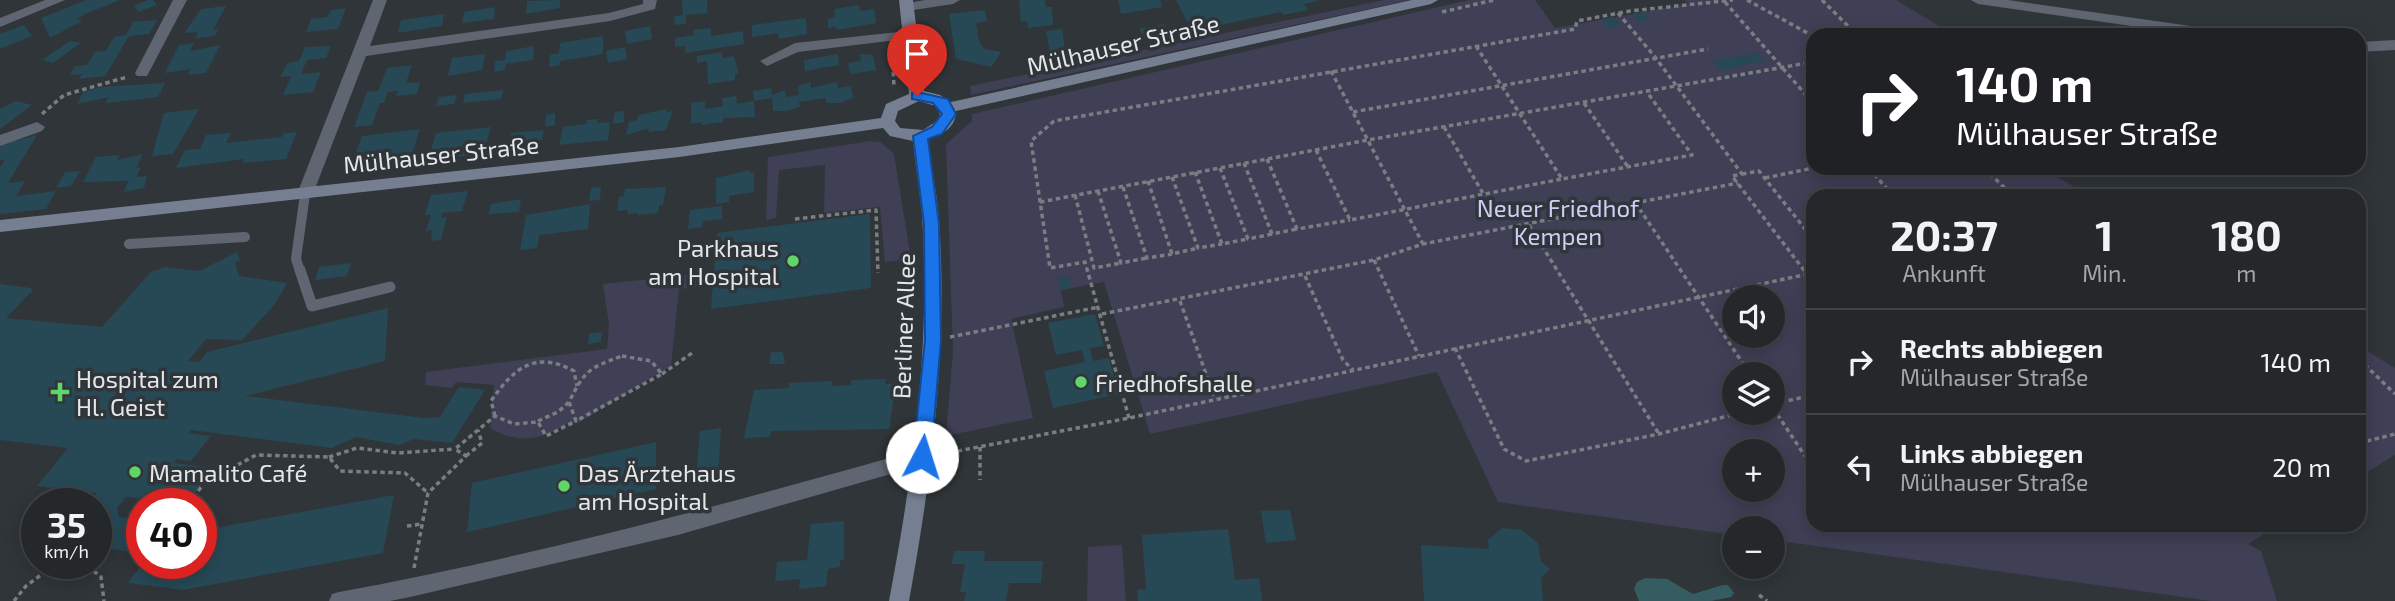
<!DOCTYPE html>
<html lang="de">
<head>
<meta charset="utf-8">
<style>
  :root { --surface:#24282b; --page:#303437; --text:#f1f3f6; --muted:#a3a6a9; --line:#414447 }
  body { margin:0; font-family:"Exo 2",sans-serif; background:var(--page); color:var(--text); height:100vh; display:flex; flex-direction:column; font-size:26px; white-space:nowrap }
  * { box-sizing:border-box; margin:0 }
  p { font-size:23px; color:var(--muted) }
  .icon { flex:none; width:38px; height:38px; fill:none; stroke:currentColor; stroke-width:2; stroke-linecap:round; stroke-linejoin:round }
  .map { position:relative; flex:1; overflow:hidden }
  .panel { position:absolute; left:1806px; top:189px; width:560px; height:343px; display:flex; flex-direction:column; background:var(--surface); border-radius:21px; box-shadow:0 4px 18px #0003,0 0 0 2px var(--line) }
  .panel>* { flex:none }
  .top-card { position:absolute; left:1806px; top:28px; width:560px; height:147px; border-radius:21px; box-shadow:0 4px 18px #0003,0 0 0 2px var(--line); background:#202124; color:#fff; overflow:hidden }
  .buttons { position:absolute; left:1722px; top:285px; display:grid; gap:14px }
  .buttons a { display:grid; place-items:center; width:63px; height:63px; border-radius:50%; background:var(--surface); box-shadow:0 4px 18px #0003,0 0 0 2px var(--line); font-size:35px }
  .speed { position:absolute; left:21px; top:488px; display:flex; gap:14px; font-size:35px; font-weight:700; text-align:center }
  .speed>* { display:grid; place-content:center; width:91px; height:91px; border-radius:50%; background:var(--surface); box-shadow:0 4px 18px #0003,0 0 0 2px var(--line); line-height:1 }
  .speed small { font-size:18px; font-weight:400 }
  .speed .limit { border:10px solid #d22; background:#fff; color:#111 }
  .pin { position:absolute; display:grid; place-items:center; width:60px; height:60px; color:#fff; margin:-72px -30px; border-radius:50% 50% 50% 0; rotate:-45deg; box-shadow:0 0 7px #0007 }
  .pin .icon { rotate:45deg }
  .me { position:absolute; width:77px; margin:-38px; rotate:5deg; stroke-linejoin:round; filter:drop-shadow(0 0 5px #0008) }
  .turn { display:flex; align-items:center; gap:24px; height:147px; padding:0 35px; font-size:32px }
  .turn .icon { width:91px; height:91px; stroke-width:2.5 }
  .turn b { display:block; font-size:49px; line-height:60px }
  .eta { display:flex; justify-content:space-evenly; align-items:center; height:119px; text-align:center }
  .eta b { font-size:42px; font-weight:700; line-height:49px }
  ul { padding:0; list-style:none }
  li { display:flex; align-items:center; gap:21px; height:105px; padding:0 35px; border-top:2px solid var(--line) }
  li div { flex:1 }
  li b { display:block; font-size:26px }
  li em { font-style:normal }
  .map>svg:first-child { display:block }
  .green { fill:#3f3f56; fill-rule:evenodd }
  .water { fill:#345c61 }
  .building { fill:#274956 }
  .lines { fill:none; stroke-linecap:round; stroke-linejoin:round }
  .path { stroke:#7a7e82; stroke-width:3.5; stroke-dasharray:4.5 3.5; stroke-linecap:butt }
  .lane-far1 { stroke:#5f6571; stroke-width:10 }
  .lane { stroke:#5f6571; stroke-width:11 }
  .street { fill:#5f6571; fill-rule:evenodd }
  .secondary { fill:#767f92; fill-rule:evenodd }
  .route { fill:#1a73e8; stroke:#114b97; stroke-width:2 }
  .poi-dot { fill:#60d56a; stroke:#303539; stroke-width:2.5 }
  .labels { text-anchor:middle; dominant-baseline:central; stroke-width:7; stroke-linejoin:round; paint-order:stroke }
  .street-label { font-size:24px; fill:#e4e7ea; stroke:#303539 }
  .park-label { font-size:24px; fill:#cecefa; stroke:#303539 }
  .poi-label { font-size:24px; fill:#e4e7ea; stroke:#303539; text-anchor:start }
</style>
</head>
<body>
<div class="map">
<svg width="2395" height="601" viewBox="0 0 2395 601">
  <rect width="100%" height="100%" fill="#303539"/>
  <!-- green -->
  <path class="green" d="M 1384,0 L 1410,0 L 971,95 L 970,86 Z
    M 1469,0 L 1535,0 L 1555,28 L 1688,4 L 1685,0 L 1896,0 L 1954,35 L 1813,35 L 1813,168 L 2040,168 L 2091,196 L 1813,196 L 1813,525 L 2278,525 L 2248,544 L 2261,551 L 2277,601 L 2211,601 L 1773,540 L 1773,528 L 1734,528 L 1734,535 L 1498,502 L 1437,372 L 1150,434 L 1104,282 L 1061,290 L 1064,307 L 1011,319 L 1033,418 L 946,436 L 953,352 L 946,144 L 972,121 L 972,114 ZM 1734,298 L 1773,298 L 1773,336 L 1734,336 ZM 1734,374 L 1773,374 L 1773,413 L 1734,413 ZM 1734,452 L 1773,452 L 1773,490 L 1734,490 Z
    M 870,141 L 881,142 L 894,154 L 911,259 L 885,262 L 880,207 L 824,213 L 825,165 L 779,170 L 776,218 L 766,220 L 768,157 Z
    M 698,274 L 697,287 L 679,289 L 671,366 L 578,423 C 569,422 564,426 556,430 C 532,442 512,441 490,428 L 494,385 L 456,382 L 452,388 L 425,385 L 426,372 L 607,349 L 609,325 L 603,284 Z
    M 2359,346 L 2395,368 L 2395,455 L 2359,477 Z
    M 1122,545 L 1126,601 L 1087,601 L 1088,547 Z"/>
  <!-- water -->
  <path class="water" d="M 1645,578 L 1667,579 L 1693,594 L 1723,585 L 1728,585 L 1734,593 L 1731,597 L 1711,601 L 1639,601 L 1634,589 L 1637,582 Z"/>
  <!-- building -->
  <path class="building" d="M 87,0 L 120,0 L 85,14 L 77,19 L 82,20 L 80,22 L 50,38 L 41,18 Z
    M 148,0 L 153,0 L 157,5 L 139,12 L 134,6 Z
    M 560,0 L 560,8 L 526,14 L 527,1 Z
    M 682,0 L 707,0 L 707,13 L 686,15 L 686,24 L 675,25 L 674,17 L 683,15 Z
    M 1019,0 L 1045,0 L 1046,7 L 1052,7 L 1053,25 L 1028,28 L 1027,21 L 1021,22 Z
    M 1118,0 L 1160,0 L 1162,7 L 1121,14 Z
    M 1176,0 L 1318,0 L 1318,1 L 1304,4 L 1308,10 L 1283,15 L 1281,12 L 1192,31 Z
    M 859,5 L 860,11 L 874,9 L 876,23 L 837,30 L 836,27 L 828,28 L 828,19 L 835,17 L 834,9 Z
    M 226,6 L 213,30 L 219,29 L 215,36 L 195,38 L 198,32 L 184,33 L 201,9 Z
    M 495,7 L 494,19 L 462,23 L 464,12 Z
    M 346,8 L 338,29 L 306,32 L 311,19 L 327,17 L 331,10 Z
    M 985,10 L 987,21 L 976,23 L 979,41 L 984,49 L 1001,52 L 991,67 L 956,59 L 949,14 Z
    M 1644,12 L 1650,20 L 1638,22 L 1631,14 Z
    M 444,14 L 442,26 L 398,33 L 401,20 Z
    M 1615,17 L 1622,25 L 1608,28 L 1602,19 Z
    M 806,18 L 807,34 L 779,39 L 778,33 L 752,37 L 752,25 Z
    M 157,20 L 149,34 L 129,36 L 105,76 L 79,79 L 82,74 L 70,75 L 75,66 L 87,65 L 95,52 L 106,51 L 114,37 L 126,35 L 133,22 Z
    M 1164,24 L 1170,35 L 1145,40 L 1139,29 Z
    M 24,25 L 32,36 L 0,49 L 0,34 Z
    M 650,26 L 652,39 L 627,44 L 625,31 Z
    M 711,28 L 711,36 L 743,31 L 744,44 L 685,53 L 685,46 L 675,47 L 675,38 L 694,35 L 693,30 Z
    M 1062,29 L 1065,50 L 1050,52 L 1046,31 Z
    M 603,36 L 603,54 L 560,61 L 560,65 L 549,67 L 550,55 L 559,53 L 560,43 Z
    M 70,41 L 81,43 L 53,63 L 42,60 Z
    M 194,43 L 190,51 L 220,45 L 206,73 L 188,75 L 191,69 L 165,73 L 179,45 Z
    M 331,46 L 326,58 L 307,60 L 301,74 L 321,72 L 313,92 L 283,95 L 291,76 L 280,77 L 287,63 L 299,61 L 305,47 Z
    M 534,46 L 533,60 L 506,64 L 505,70 L 494,72 L 495,61 L 505,60 L 506,51 Z
    M 625,47 L 627,59 L 608,63 L 606,51 Z
    M 722,52 L 722,58 L 734,56 L 739,74 L 735,74 L 735,80 L 708,84 L 707,61 L 697,63 L 697,56 Z
    M 1757,53 L 1765,61 L 1720,70 L 1713,61 Z
    M 485,54 L 482,70 L 448,76 L 452,58 Z
    M 838,54 L 839,65 L 805,71 L 804,60 Z
    M 860,54 L 873,55 L 876,70 L 850,74 L 848,63 L 861,61 Z
    M 412,65 L 406,83 L 420,82 L 417,94 L 396,96 L 398,91 L 388,92 L 384,103 L 380,103 L 372,125 L 354,127 L 367,92 L 378,91 L 387,68 Z
    M 811,82 L 811,88 L 837,82 L 838,88 L 851,86 L 853,98 L 840,103 L 826,103 L 826,98 L 799,102 L 800,107 L 787,111 L 773,111 L 772,98 L 754,101 L 755,117 L 723,118 L 723,122 L 702,125 L 702,122 L 691,124 L 691,103 L 705,101 L 705,109 L 723,106 L 722,98 L 736,96 L 737,104 L 754,101 L 753,91 L 771,88 L 772,95 L 785,90 L 786,97 L 799,95 L 798,86 Z
    M 165,83 L 158,97 L 105,103 L 109,97 L 77,104 L 83,92 L 101,87 Z
    M 503,90 L 501,99 L 463,103 L 465,94 Z
    M 457,95 L 454,104 L 436,106 L 439,97 Z
    M 16,101 L 32,105 L 0,129 L 0,109 Z
    M 199,109 L 173,154 L 152,156 L 164,113 Z
    M 667,109 L 666,112 L 673,111 L 666,130 L 648,132 L 649,128 L 626,135 L 629,122 L 637,120 L 638,115 Z
    M 624,111 L 624,122 L 613,124 L 615,112 Z
    M 555,113 L 555,125 L 545,127 L 546,115 Z
    M 598,119 L 597,123 L 610,122 L 608,140 L 559,145 L 563,127 L 587,124 L 587,120 Z
    M 491,127 L 483,154 L 428,160 L 436,133 Z
    M 420,129 L 412,154 L 353,160 L 362,136 Z
    M 544,130 L 542,140 L 533,141 L 532,149 L 507,151 L 511,133 Z
    M 297,132 L 286,159 L 243,163 L 244,159 L 176,168 L 185,150 L 200,149 L 206,135 L 231,133 L 226,143 L 282,137 L 284,133 Z
    M 37,135 L 8,183 L 25,181 L 16,196 L 56,191 L 46,209 L 0,214 L 0,167 L 5,160 L 0,160 L 0,148 L 2,144 Z
    M 143,154 L 136,168 L 141,167 L 136,177 L 147,176 L 144,188 L 124,192 L 128,181 L 83,182 L 96,157 L 120,155 L 117,160 Z
    M 750,170 L 750,173 L 754,172 L 754,192 L 729,196 L 729,202 L 716,204 L 716,178 Z
    M 80,171 L 71,186 L 56,188 L 65,172 Z
    M 601,187 L 600,200 L 589,201 L 591,188 Z
    M 666,187 L 663,205 L 659,205 L 658,213 L 638,215 L 638,213 L 627,214 L 628,210 L 617,211 L 619,197 L 624,196 L 625,189 Z
    M 468,191 L 462,211 L 442,213 L 441,218 L 447,217 L 441,240 L 431,241 L 432,230 L 426,231 L 431,215 L 425,215 L 431,195 Z
    M 521,199 L 519,212 L 489,214 L 491,204 Z
    M 590,204 L 588,229 L 539,235 L 537,248 L 520,250 L 526,215 Z
    M 722,206 L 722,219 L 703,221 L 702,227 L 688,229 L 690,210 Z
    M 870,214 L 871,288 L 711,309 L 717,233 Z
    M 237,252 L 240,261 L 235,263 L 239,276 L 287,283 L 275,304 L 242,340 L 206,339 L 188,361 L 199,362 L 207,352 L 388,308 L 385,361 L 245,396 L 424,418 L 440,417 L 459,387 L 485,390 L 452,443 L 414,439 L 399,445 L 356,437 L 332,448 L 191,430 L 189,433 L 211,436 L 191,461 L 177,459 L 174,463 L 214,468 L 187,504 L 126,497 L 117,508 L 119,517 L 142,520 L 142,553 L 96,547 L 96,504 L 88,504 L 97,493 L 37,486 L 68,448 L 0,440 L 0,284 L 31,288 L 32,291 L 6,318 L 102,327 L 151,272 L 165,267 L 199,271 Z
    M 351,263 L 347,276 L 315,280 L 319,267 Z
    M 1068,276 L 1071,288 L 1061,290 L 1058,277 Z
    M 1095,314 L 1104,346 L 1090,348 L 1093,361 L 1109,358 L 1119,394 L 1053,408 L 1044,371 L 1085,362 L 1082,350 L 1056,355 L 1048,323 Z
    M 602,332 L 601,342 L 588,344 L 589,334 Z
    M 771,352 L 783,352 L 785,364 L 769,364 Z
    M 886,379 L 885,384 L 896,383 L 889,429 L 771,431 L 770,437 L 744,438 L 754,390 L 789,388 L 789,383 L 833,381 L 831,386 L 851,385 L 851,380 Z
    M 721,428 L 718,476 L 696,479 L 700,431 Z
    M 656,442 L 656,489 L 467,532 L 472,483 Z
    M 394,495 L 383,553 L 183,590 L 128,583 L 142,564 L 201,564 L 201,526 L 215,528 Z
    M 1290,510 L 1296,540 L 1266,543 L 1261,511 Z
    M 844,521 L 844,560 L 840,560 L 840,567 L 828,569 L 826,586 L 799,589 L 800,579 L 775,581 L 777,562 L 807,560 L 811,524 Z
    M 1502,528 L 1522,530 L 1538,543 L 1541,561 L 1550,569 L 1541,578 L 1543,601 L 1424,601 L 1421,545 L 1489,549 L 1488,540 Z
    M 1228,529 L 1235,580 L 1259,578 L 1262,601 L 1138,601 L 1137,590 L 1146,589 L 1142,535 Z
    M 954,551 L 985,551 L 984,561 L 1043,561 L 1041,583 L 1009,583 L 1006,601 L 964,601 L 966,592 L 960,592 L 965,564 L 952,564 Z"/>
  <g class="lines">
    <!-- path -->
    <path class="path" d="M 1747,0 L 1813,36
      M 1822,0 L 1857,35
      M 1725,2 L 1813,103
      M 1442,12 L 1494,0
      M 1618,13 L 1655,57 L 1742,174 L 1732,176 L 1813,282
      M 1476,46 L 1562,179 L 1692,155 L 1647,92
      M 893,64 L 894,88
      M 1331,71 L 1423,244
      M 1584,103 L 1628,167
      M 1353,112 L 1708,49
      M 42,114 L 64,95 L 127,77
      M 1444,127 L 1484,195
      M 1316,150 L 1350,220 L 1562,179
      M 1267,159 L 1297,229 L 1350,220
      M 1244,163 L 1272,234 L 1297,229
      M 1220,168 L 1248,239 L 1272,234
      M 1869,168 L 1893,196
      M 1984,168 L 2013,196
      M 1195,172 L 1222,244 L 1248,239
      M 1742,174 L 1759,171 L 1813,239
      M 1172,177 L 1198,248 L 1222,244
      M 1765,178 L 1813,168
      M 1148,181 L 1172,254 L 1198,248
      M 1123,187 L 1147,258 L 1172,254
      M 1098,191 L 1121,263 L 1147,258
      M 1075,195 L 1094,268 L 1121,263
      M 1040,202 L 1368,140 L 1813,62
      M 1635,202 L 1750,374
      M 795,219 L 876,210 L 878,273
      M 1529,225 L 1659,434
      M 1374,260 L 1419,356
      M 1305,276 L 1343,360 L 1353,370
      M 1180,301 L 1215,399
      M 1102,314 L 1374,260 L 1423,244 L 1738,183
      M 950,337 L 1099,307
      M 1455,348 L 1504,449 L 1526,461 L 1659,434 L 1739,413
      M 622,356 L 651,361 L 662,374 L 576,421 L 569,402 C 585,370 589,368 622,356 Z
      M 2359,359 L 2395,394
      M 662,374 L 692,353
      M 1773,404 L 1813,395
      M 1773,408 L 1813,468
      M 495,416 L 491,401 C 514,368 535,350 574,371 L 577,386
      M 1129,418 L 1085,262 L 1050,268 L 1031,141 L 1054,121 L 1575,29 L 1577,21 L 1630,11 L 1733,0
      M 538,421 L 558,412 L 569,402
      M 2359,443 L 2395,434
      M 980,447 L 980,480
      M 942,454 L 1129,418 L 1813,273
      M 466,456 L 482,443 L 478,430
      M 329,457 L 357,448 L 398,453 L 454,449
      M 189,504 L 204,483 L 256,455 L 329,457 L 340,471 L 405,473 L 428,493
      M 407,526 L 422,524
      M 39,564 L 63,573 L 95,572 L 101,577 L 104,601
      M 414,568 L 428,493 L 466,456 L 455,449 L 495,416 L 514,424 L 538,422 L 546,436 L 576,421
      M 1759,595 L 1767,601
      M 14,601 L 26,586 L 56,564"/>
    <!-- lane-far1 -->
    <path class="lane-far1" d="M 129,244 L 245,237
      M 300,271 L 296,259 L 305,194"/>
    <!-- lane -->
    <path class="lane" d="M 300,270 L 312,306 L 390,287"/>
    <!-- street -->
    <path class="street" d="M 45,0 L 65,0 L 0,27 L 0,18 Z
      M 173,0 L 187,0 L 147,76 L 137,76 L 135,73 Z
      M 373,0 L 387,0 L 370,46 L 609,13 L 643,4 L 643,0 L 657,0 L 655,9 L 610,21 L 366,56 L 313,194 L 311,198 L 299,198 L 297,194 Z
      M 925,0 L 960,0 L 953,4 L 907,11 L 900,7 L 902,4 Z
      M 1971,0 L 2008,0 L 2226,31 L 2233,35 L 2194,35 L 1978,4 Z
      M 908,31 L 915,35 L 913,38 L 798,52 L 767,66 L 760,61 L 795,43 Z
      M 2395,40 L 2395,50 L 2359,52 L 2359,42 Z
      M 37,122 L 45,127 L 42,131 L 0,146 L 0,135 Z
      M 922,449 L 929,451 L 932,457 L 929,463 L 678,535 L 410,597 L 390,601 L 329,601 L 332,594 L 339,592 C 536,556 729,503 922,449 Z"/>
    <!-- secondary -->
    <path class="secondary" d="M 899,0 L 913,0 L 924,91 L 940,95 L 951,102 L 1412,0 L 1438,0 L 1431,4 L 956,111 C 956,127 943,135 928,139 C 931,166 937,192 939,219 C 948,347 932,475 909,601 L 889,601 C 913,474 931,345 922,215 C 920,190 915,166 913,141 L 890,136 L 883,128 L 679,157 L 0,232 L 0,220 L 679,147 L 881,118 L 886,104 L 909,94 ZM 919,101 L 939,107 L 940,119 L 923,130 L 900,128 L 895,121 L 898,111 Z"/>
  </g>
  <!-- route -->
  <path class="route" d="M 917,92 L 948,99 L 956,114 L 942,134 L 928,139 L 939,224 L 941,340 L 931,457 L 922,465 L 913,457 L 925,340 L 924,224 L 913,136 L 932,127 L 942,114 L 933,103 L 912,99 L 912,93 Z"/>
  <!-- markers -->
  <g class="poi-dot">
    <circle cx="793" cy="261" r="7"/>
    <circle cx="1081" cy="382" r="7"/>
    <path d="M56.5 381.5h7v7h7v7h-7v7h-7v-7h-7v-7h7z"/>
    <circle cx="135" cy="472" r="7"/>
    <circle cx="564" cy="486" r="7"/>
  </g>
  <g class="labels">
    <!-- street labels -->
    <g class="street-label">
      <text transform="translate(1123 44) rotate(-13)">Mülhauser Straße</text>
      <text transform="translate(441 154) rotate(-6)">Mülhauser Straße</text>
      <text transform="translate(903 326) rotate(-88)">Berliner Allee</text>
    </g>
    <!-- park labels -->
    <g class="park-label">
      <text x="1558" y="207">Neuer Friedhof<tspan x="1558" dy="28">Kempen</tspan></text>
    </g>
    <!-- poi labels -->
    <g class="poi-label">
      <text x="779" y="247" text-anchor="end">Parkhaus<tspan x="779" dy="28">am Hospital</tspan></text>
      <text x="76" y="378">Hospital zum<tspan x="76" dy="28">Hl. Geist</tspan></text>
      <text x="1095" y="382">Friedhofshalle</text>
      <text x="149" y="472">Mamalito Café</text>
      <text x="578" y="472">Das Ärztehaus<tspan x="578" dy="28">am Hospital</tspan></text>
    </g>
  </g>
</svg>
<div class="buttons">
<a><svg class="icon" aria-label="sound" viewBox="0 0 24 24"><path d="M4 9h4l5-4v14l-5-4H4zM17 9q2 3 0 6"/></svg></a>
<a><svg class="icon" aria-label="layers" viewBox="0 0 24 24"><path d="M12 4l9 5-9 5-9-5zM3 14l9 5 9-5"/></svg></a>
<a>+</a>
<a>−</a>
</div>
<div class="speed"><div>35<small>km/h</small></div><div class="limit">40</div></div>
<div class="pin" style="left:917px;top:96px;background:#d93025"><svg class="icon" aria-label="arrive" viewBox="0 0 24 24"><path d="M6 21V4h12l-3 4 3 4H6"/></svg></div>
<svg class="me" style="left:922px;top:457px" viewBox="-20 -20 40 40"><circle r="19" fill="#fff"/><path d="M0-13L10 11 0 6-10 11z" fill="#1a73e8"/></svg>
<div class="top-card">
<div class="turn"><svg class="icon" aria-label="right" viewBox="0 0 24 24"><path d="M7 20v-9h11M14 6l5 5-5 5"/></svg><div><b>140 m</b>Mülhauser Straße</div></div>
</div>
<section class="panel">
<div class="eta">
<div><b>20:37</b><p>Ankunft</p></div>
<div><b>1</b><p>Min.</p></div>
<div><b>180</b><p>m</p></div>
</div>
<ul>
<li><svg class="icon" aria-label="right" viewBox="0 0 24 24"><path d="M7 20v-9h11M14 6l5 5-5 5"/></svg><div><b>Rechts abbiegen</b><p>Mülhauser Straße</p></div><em>140 m</em></li>
<li><svg class="icon" aria-label="left" viewBox="0 0 24 24"><path d="M17 20v-9H6M10 6l-5 5 5 5"/></svg><div><b>Links abbiegen</b><p>Mülhauser Straße</p></div><em>20 m</em></li>
</ul>
</section>
</div>
</body>
</html>
